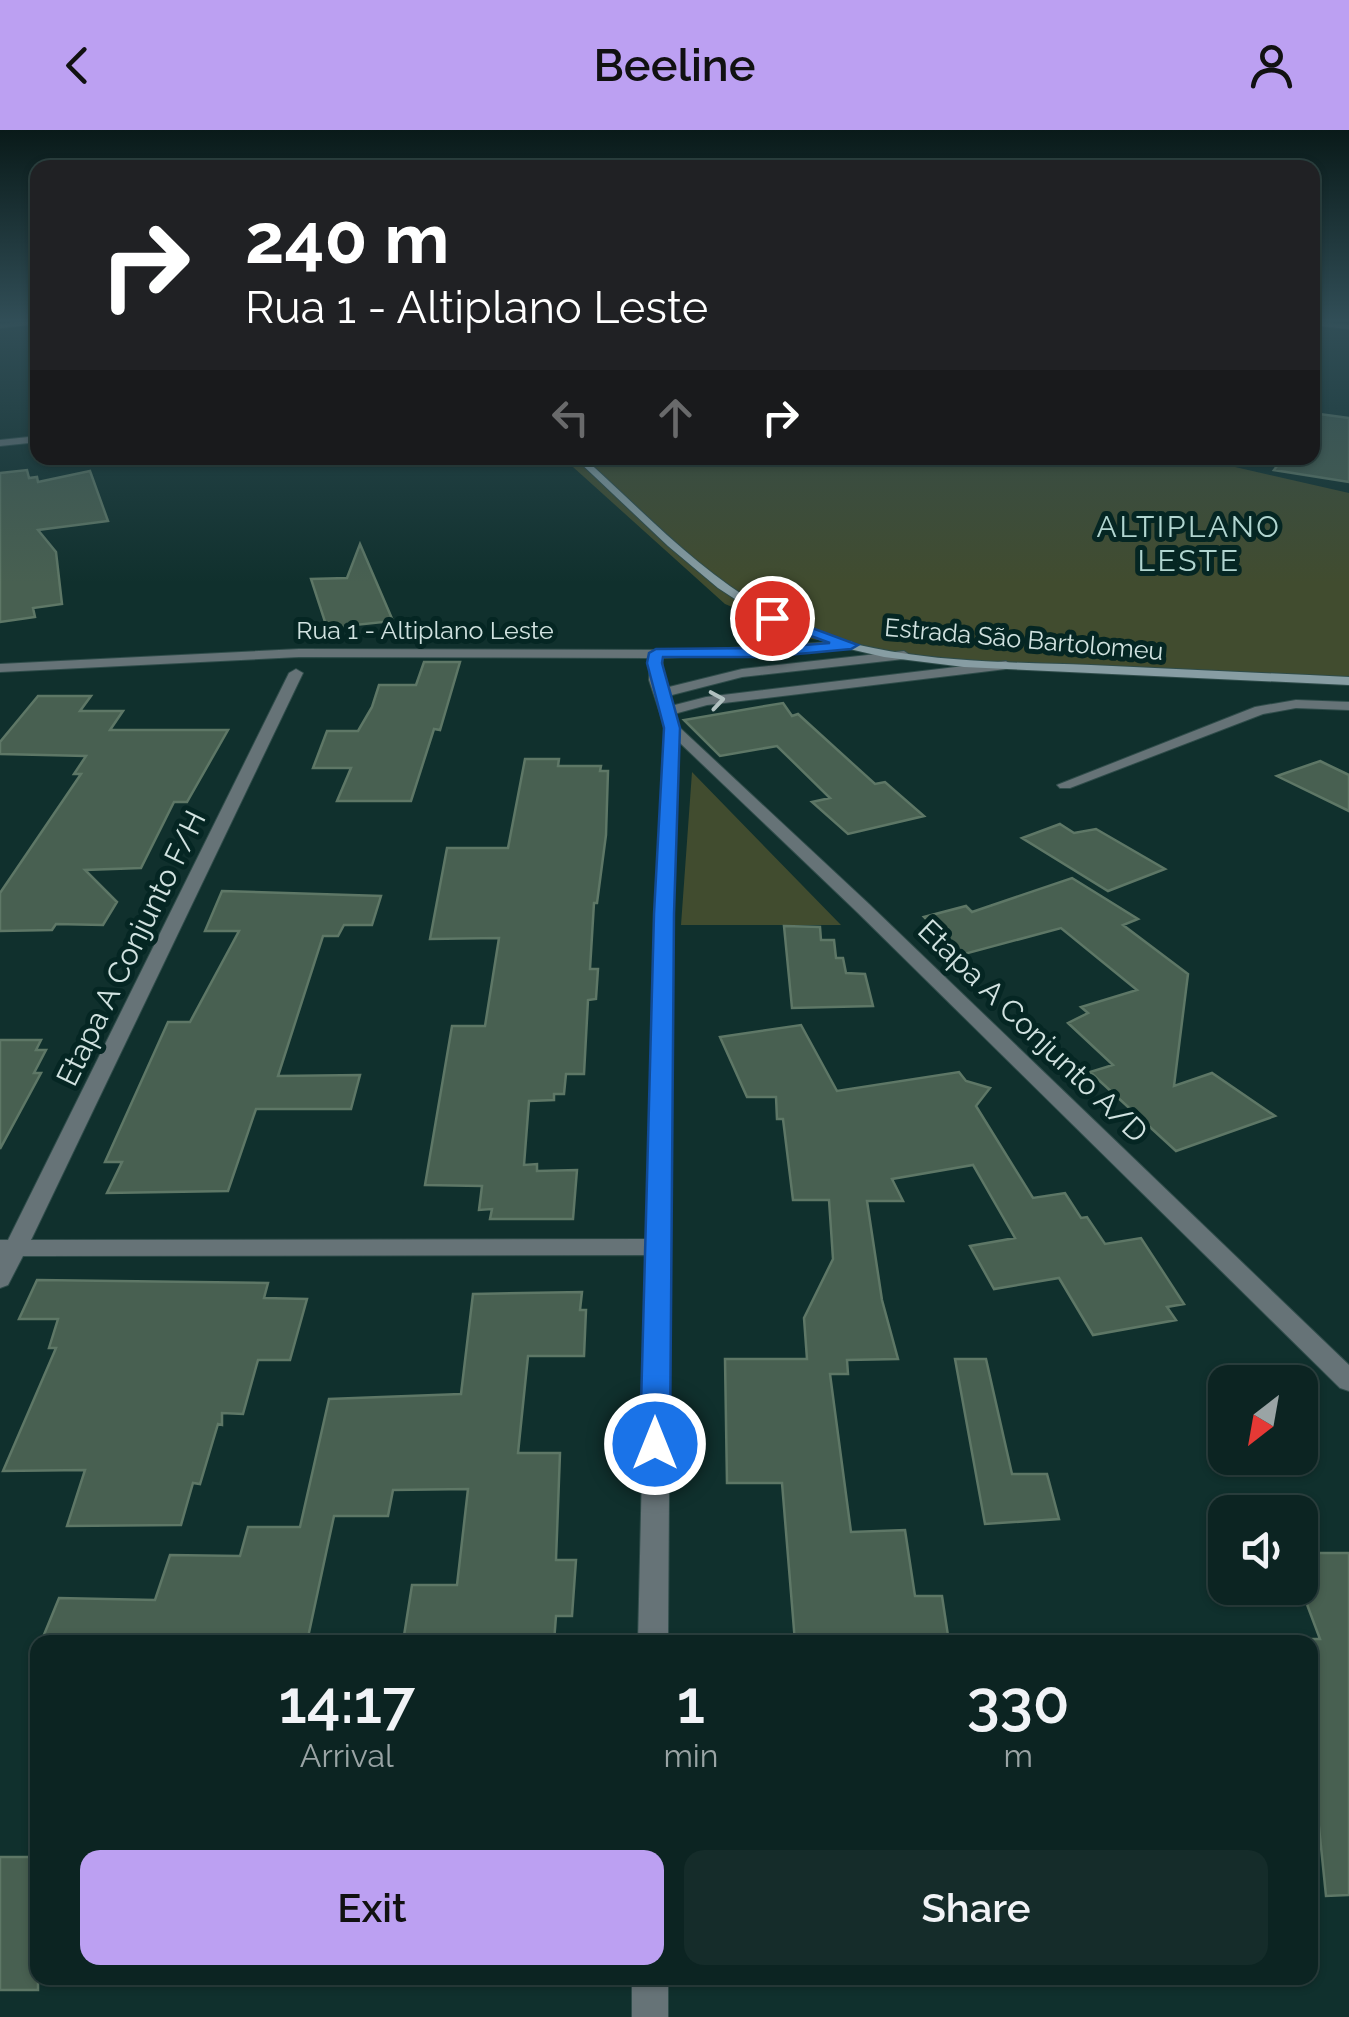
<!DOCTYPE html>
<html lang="en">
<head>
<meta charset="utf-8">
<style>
  :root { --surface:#0c2422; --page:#152c2a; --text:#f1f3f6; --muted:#9aa4a5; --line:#2c4140; --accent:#bca0f2 }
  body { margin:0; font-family:Raleway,sans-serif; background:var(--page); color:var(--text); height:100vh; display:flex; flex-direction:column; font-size:38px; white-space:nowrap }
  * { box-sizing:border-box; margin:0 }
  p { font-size:32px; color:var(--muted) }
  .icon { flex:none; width:55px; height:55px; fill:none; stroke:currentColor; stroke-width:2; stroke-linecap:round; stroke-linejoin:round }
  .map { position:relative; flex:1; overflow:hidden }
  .sheet { position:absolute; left:30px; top:1505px; width:1288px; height:350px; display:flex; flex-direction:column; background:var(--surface); border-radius:20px; box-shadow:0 2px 8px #0004,0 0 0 2px var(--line) }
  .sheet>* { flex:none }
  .guide { position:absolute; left:30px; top:30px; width:1290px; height:305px; border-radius:20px; box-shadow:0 2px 8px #0004,0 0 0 2px var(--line); background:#202124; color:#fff; overflow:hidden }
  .needle { width:65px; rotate:211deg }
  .buttons { position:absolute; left:1208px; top:1235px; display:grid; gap:20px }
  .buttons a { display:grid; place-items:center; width:110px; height:110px; border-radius:20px; background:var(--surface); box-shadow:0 2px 8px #0004,0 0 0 2px var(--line); font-size:50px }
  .pin { position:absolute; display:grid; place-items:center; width:85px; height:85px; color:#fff; margin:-42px; border:5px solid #fff; border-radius:50%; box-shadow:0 2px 10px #0007 }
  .me { position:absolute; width:110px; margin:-55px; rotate:0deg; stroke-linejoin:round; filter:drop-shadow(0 0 8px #0008) }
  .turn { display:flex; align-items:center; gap:35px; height:210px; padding:0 50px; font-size:45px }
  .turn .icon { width:130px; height:130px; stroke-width:2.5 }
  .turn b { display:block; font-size:70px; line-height:85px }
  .lanes { display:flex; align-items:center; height:95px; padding:0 50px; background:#0003; justify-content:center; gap:50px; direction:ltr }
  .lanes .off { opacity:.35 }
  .eta { display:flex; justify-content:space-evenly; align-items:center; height:170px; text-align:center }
  .eta b { font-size:60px; font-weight:600; line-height:70px }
  .action { display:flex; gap:20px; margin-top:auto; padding:20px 50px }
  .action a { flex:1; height:115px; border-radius:20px; background:var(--accent); color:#111; font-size:40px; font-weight:600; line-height:115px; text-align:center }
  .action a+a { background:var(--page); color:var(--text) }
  header { display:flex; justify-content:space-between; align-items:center; height:130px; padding:0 50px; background:var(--accent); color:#111; font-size:45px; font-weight:600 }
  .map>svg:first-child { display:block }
  .green { fill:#414c2f }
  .building { fill:#486051; stroke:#5e7766; stroke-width:2.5 }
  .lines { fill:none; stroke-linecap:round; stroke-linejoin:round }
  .street-casing { stroke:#2f4c4a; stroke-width:2 }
  .secondary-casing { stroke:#2f4c4a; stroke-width:2 }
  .street { fill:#667377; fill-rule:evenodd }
  .secondary { fill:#879da3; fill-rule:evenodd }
  .oneway { stroke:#b1c1c0 }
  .route { fill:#1a73e8; stroke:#114b97; stroke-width:2.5 }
  .labels { text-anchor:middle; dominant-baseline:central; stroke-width:10; stroke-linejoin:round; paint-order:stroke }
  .far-street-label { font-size:25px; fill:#d1e2e0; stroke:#052623 }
  .far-quarter-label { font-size:30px; letter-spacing:2.5px; fill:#b1d5d0; stroke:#052623 }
  .street-label { font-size:30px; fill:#d1e2e0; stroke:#052623 }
</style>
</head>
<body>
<header><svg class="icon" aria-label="back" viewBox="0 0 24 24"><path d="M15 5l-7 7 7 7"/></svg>Beeline<svg class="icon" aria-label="person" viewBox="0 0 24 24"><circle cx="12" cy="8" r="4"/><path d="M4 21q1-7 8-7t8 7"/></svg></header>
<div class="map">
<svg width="1349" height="1887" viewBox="0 0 1349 1887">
  <rect width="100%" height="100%" fill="#10302d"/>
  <!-- green -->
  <path class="green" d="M 563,328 L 1196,328 L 1349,363 L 1349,553 L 922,530 L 807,508 L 725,474 Z
    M 692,642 L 841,795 L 681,795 Z"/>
  <!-- building -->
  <path class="building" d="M 1312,283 L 1349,288 L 1349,352 L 1274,340 L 1283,328 L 1312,328 Z
    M 27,340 L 29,348 L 37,347 L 38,352 L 90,341 L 108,391 L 38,400 L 56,422 L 62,474 L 33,478 L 35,487 L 0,492 L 0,343 Z
    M 360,414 L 393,491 L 327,498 L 311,449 L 347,448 Z
    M 424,532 L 460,532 L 440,600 L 434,599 L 411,671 L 337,671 L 351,638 L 313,638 L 327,601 L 358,601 L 372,577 L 379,555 L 416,555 Z
    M 38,566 L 91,566 L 80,581 L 123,581 L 110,600 L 228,600 L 187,672 L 174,672 L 141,738 L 85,740 L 117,772 L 103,795 L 56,794 L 52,800 L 0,801 L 0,763 L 81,644 L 74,644 L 86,626 L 0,624 L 0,612 Z
    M 783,573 L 792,586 L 798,584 L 875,654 L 885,652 L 924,686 L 848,704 L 812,672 L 830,668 L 777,616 L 720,626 L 684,590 Z
    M 525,629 L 559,629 L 558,636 L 601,636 L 600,641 L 608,641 L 606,705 L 597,773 L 594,773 L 590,839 L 598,839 L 596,869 L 588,870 L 584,944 L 566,944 L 564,964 L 554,964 L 554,970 L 529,971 L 524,1035 L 537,1034 L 537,1041 L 577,1040 L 573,1089 L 490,1089 L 492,1079 L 479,1080 L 482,1056 L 425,1055 L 452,896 L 485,896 L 499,808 L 430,809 L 447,718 L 508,718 Z
    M 1320,631 L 1349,645 L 1349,681 L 1277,646 Z
    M 1060,694 L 1074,703 L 1096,699 L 1165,739 L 1108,761 L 1022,708 Z
    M 1072,748 L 1138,789 L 1123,795 L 1188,844 L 1174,956 L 1212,943 L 1275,986 L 1176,1021 L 1090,942 L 1113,935 L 1068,893 L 1088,883 L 1081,877 L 1137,860 L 1061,798 L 957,826 L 922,800 L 934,797 L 924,787 L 966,776 L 972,782 Z
    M 222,761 L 381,766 L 372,795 L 344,795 L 338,806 L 323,806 L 278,946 L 360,945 L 351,979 L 256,979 L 228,1061 L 107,1063 L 122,1032 L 105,1032 L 168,892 L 190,892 L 239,801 L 205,801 Z
    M 784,796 L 820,797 L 821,810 L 834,810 L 836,828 L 843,828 L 846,843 L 865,844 L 873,876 L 792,878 Z
    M 801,895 L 837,961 L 959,942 L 966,951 L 990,958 L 976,976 L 1033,1068 L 1065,1063 L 1081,1088 L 1087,1087 L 1105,1114 L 1141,1108 L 1184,1174 L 1167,1177 L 1176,1190 L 1093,1205 L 1059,1148 L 994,1159 L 970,1116 L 1015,1108 L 973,1035 L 892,1049 L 903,1071 L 867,1071 L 882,1170 L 898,1229 L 847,1230 L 848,1244 L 830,1244 L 851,1402 L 905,1400 L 915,1466 L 942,1466 L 949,1512 L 795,1512 L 782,1353 L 727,1353 L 725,1229 L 807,1229 L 804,1188 L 833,1129 L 829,1070 L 793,1070 L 783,989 L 777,989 L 776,967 L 747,967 L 720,907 Z
    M 0,910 L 41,910 L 36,920 L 46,920 L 34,943 L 41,943 L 0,1019 Z
    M 37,1150 L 268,1153 L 264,1168 L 307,1169 L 290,1230 L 258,1230 L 243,1284 L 222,1283 L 222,1295 L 218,1294 L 200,1354 L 193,1353 L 181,1395 L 67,1396 L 85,1340 L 3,1341 L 56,1218 L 49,1218 L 58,1189 L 19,1189 Z
    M 582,1162 L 580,1180 L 586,1180 L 584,1226 L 528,1226 L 518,1323 L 560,1323 L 556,1430 L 576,1430 L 572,1486 L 556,1486 L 554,1512 L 403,1512 L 412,1455 L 457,1455 L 468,1359 L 393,1360 L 388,1386 L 334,1386 L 307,1512 L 41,1512 L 59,1468 L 155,1470 L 170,1425 L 240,1426 L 248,1397 L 300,1397 L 329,1269 L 461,1264 L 473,1164 Z
    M 955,1229 L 986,1229 L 1012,1344 L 1047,1344 L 1059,1389 L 985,1394 Z
    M 1300,1423 L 1349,1423 L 1349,1765 L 1326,1766 L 1310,1609 L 1310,1509 L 1320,1509 L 1300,1456 Z
    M 0,1727 L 38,1727 L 38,1860 L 0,1860 Z"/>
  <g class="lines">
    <defs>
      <path id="street" d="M 38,190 L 38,194 L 0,198 L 0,194 Z
        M 1312,191 L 1349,195 L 1349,199 L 1312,195 Z
        M 38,306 L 38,312 L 0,316 L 0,310 Z
        M 851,511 L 857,515 L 855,518 L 662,528 L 665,558 L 742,539 L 904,521 L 910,525 L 904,529 L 742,547 L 668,566 L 671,576 L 706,567 L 1006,531 L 1012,535 L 1006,539 L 707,575 L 674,584 L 678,596 L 869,774 L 1349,1235 L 1349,1261 L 1340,1258 L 857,782 L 679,612 L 673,783 L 668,1512 L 638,1512 L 647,1125 L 23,1126 L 8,1155 L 0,1158 L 0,1110 L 8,1110 L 289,543 L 296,539 L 303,543 L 31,1110 L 648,1109 L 655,783 L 665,598 L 649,550 L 650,528 L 299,527 L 0,542 L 0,534 L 299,519 L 694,520 Z
        M 1296,570 L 1349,572 L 1349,580 L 1296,578 L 1263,584 L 1070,658 L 1060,658 L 1057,655 L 1255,577 Z
        M 632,1848 L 668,1848 L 668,1887 L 632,1887 Z"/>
      <path id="secondary" d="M 575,328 L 584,328 C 643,381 700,443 771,482 C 866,534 986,531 1091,535 C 1177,539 1263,543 1349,547 L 1349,555 L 964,537 L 884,527 L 841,517 L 767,490 L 718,458 L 668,416 Z"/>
    </defs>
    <!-- street casing -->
    <use href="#street" class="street-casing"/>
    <!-- secondary casing -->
    <use href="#secondary" class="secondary-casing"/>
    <!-- street -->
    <use href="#street" class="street"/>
    <!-- secondary -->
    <use href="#secondary" class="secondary"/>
  </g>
  <!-- one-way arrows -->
  <defs><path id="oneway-chevron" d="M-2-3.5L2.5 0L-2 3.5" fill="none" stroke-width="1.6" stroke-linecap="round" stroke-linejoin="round" transform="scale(2.5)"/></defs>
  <use class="oneway" href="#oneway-chevron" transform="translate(717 570) rotate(-9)"/>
  <!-- sky -->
  <linearGradient id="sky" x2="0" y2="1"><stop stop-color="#091a19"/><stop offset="0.42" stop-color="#314e57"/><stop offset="1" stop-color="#314e57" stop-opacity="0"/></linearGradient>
  <rect width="1349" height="453" fill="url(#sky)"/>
  <!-- route -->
  <path class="route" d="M 767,485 L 777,485 L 858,515 L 851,519 L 766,527 L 663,527 L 662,533 L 680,598 L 674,784 L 670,1314 L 666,1323 L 655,1327 L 645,1323 L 640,1314 L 654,784 L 664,598 L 647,533 L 649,523 L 656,519 L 766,518 L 830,513 L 767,490 Z"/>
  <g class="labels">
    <!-- far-street labels -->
    <g class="far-street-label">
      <text x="425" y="500">Rua 1 - Altiplano Leste</text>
      <text transform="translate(1024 509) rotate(5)">Estrada São Bartolomeu</text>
    </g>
    <!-- far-quarter labels -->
    <g class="far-quarter-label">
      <text x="1189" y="396">ALTIPLANO<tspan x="1189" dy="34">LESTE</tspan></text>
    </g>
    <!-- street labels -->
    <g class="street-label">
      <text transform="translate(131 818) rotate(-64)">Etapa A Conjunto F/H</text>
      <text transform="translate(1033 901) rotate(44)">Etapa A Conjunto A/D</text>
    </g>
  </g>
</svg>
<div class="buttons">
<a><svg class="needle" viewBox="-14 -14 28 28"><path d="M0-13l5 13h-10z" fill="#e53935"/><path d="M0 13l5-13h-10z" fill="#9aa4a5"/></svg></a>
<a><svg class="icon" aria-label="sound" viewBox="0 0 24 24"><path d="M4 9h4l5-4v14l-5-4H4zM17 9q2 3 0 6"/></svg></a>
</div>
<div class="pin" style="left:772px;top:488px;background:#d93025"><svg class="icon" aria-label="arrive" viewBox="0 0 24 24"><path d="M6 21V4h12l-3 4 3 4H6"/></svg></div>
<svg class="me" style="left:655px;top:1314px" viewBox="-20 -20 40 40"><circle r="17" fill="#1a73e8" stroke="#fff" stroke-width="3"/><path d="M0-11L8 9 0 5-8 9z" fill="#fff"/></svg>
<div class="guide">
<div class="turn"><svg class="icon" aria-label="right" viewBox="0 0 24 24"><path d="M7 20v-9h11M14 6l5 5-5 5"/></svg><div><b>240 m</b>Rua 1 - Altiplano Leste</div></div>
<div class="lanes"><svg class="icon off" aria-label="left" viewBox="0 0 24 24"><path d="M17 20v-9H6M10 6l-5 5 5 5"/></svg><svg class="icon off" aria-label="ahead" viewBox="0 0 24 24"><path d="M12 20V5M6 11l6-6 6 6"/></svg><svg class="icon" aria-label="right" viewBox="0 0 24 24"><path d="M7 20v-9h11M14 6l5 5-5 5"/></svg></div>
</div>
<section class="sheet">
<div class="eta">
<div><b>14:17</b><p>Arrival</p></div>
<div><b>1</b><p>min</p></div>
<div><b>330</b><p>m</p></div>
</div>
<div class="action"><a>Exit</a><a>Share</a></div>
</section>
</div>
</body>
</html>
